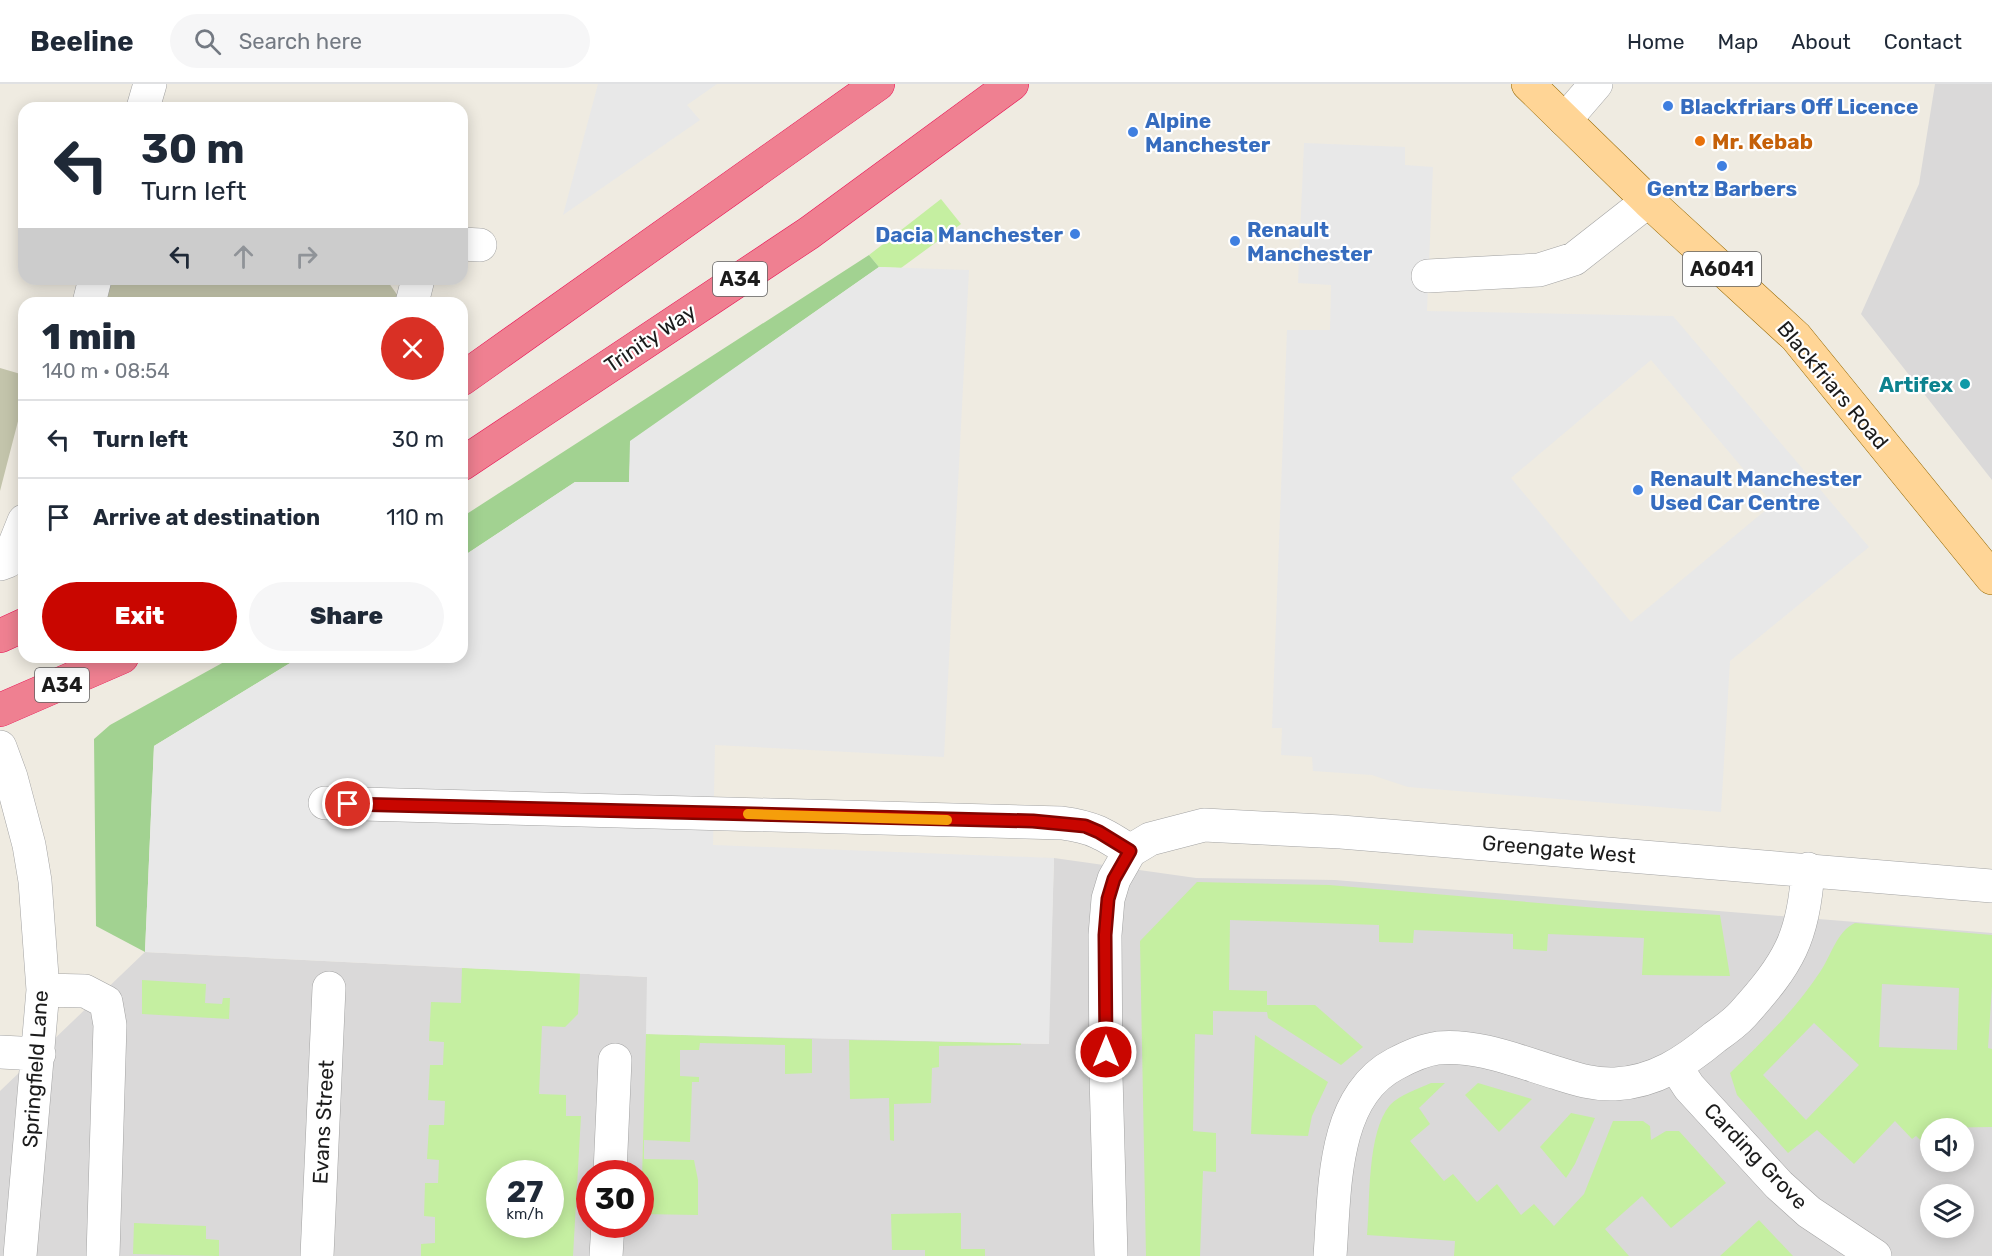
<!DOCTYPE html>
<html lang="en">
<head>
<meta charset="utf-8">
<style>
  :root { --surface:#fff; --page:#f6f6f7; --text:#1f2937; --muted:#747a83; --line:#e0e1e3; --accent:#c90600 }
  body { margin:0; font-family:Rubik,sans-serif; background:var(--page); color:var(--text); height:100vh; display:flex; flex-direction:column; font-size:22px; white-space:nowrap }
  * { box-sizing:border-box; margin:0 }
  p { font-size:20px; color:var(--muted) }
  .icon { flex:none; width:33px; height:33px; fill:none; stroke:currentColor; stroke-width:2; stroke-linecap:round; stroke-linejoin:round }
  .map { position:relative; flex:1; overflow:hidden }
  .drawer { position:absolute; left:18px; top:213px; width:450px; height:366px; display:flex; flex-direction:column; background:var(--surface); border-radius:18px; box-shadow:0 3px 15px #0003 }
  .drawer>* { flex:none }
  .top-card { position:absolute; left:18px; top:18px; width:450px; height:183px; border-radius:18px; box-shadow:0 3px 15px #0003; background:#fff; color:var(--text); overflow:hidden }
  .tools { position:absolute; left:1920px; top:1034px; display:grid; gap:12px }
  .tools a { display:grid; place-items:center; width:54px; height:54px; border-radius:50%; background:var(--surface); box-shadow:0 3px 15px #0003; font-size:30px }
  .speed { position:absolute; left:486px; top:1076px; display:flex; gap:12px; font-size:30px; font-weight:700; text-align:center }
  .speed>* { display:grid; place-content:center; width:78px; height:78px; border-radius:50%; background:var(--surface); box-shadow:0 3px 15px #0003; line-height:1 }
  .speed small { font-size:15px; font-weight:400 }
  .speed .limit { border:9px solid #d22; background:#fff; color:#111 }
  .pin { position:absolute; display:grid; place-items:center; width:51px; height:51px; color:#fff; margin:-26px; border:3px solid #fff; border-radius:50%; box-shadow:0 2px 6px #0007 }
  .me { position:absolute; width:66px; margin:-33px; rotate:0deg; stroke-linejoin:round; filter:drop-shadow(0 0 4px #0008) }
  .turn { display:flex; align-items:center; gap:21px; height:126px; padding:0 24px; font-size:27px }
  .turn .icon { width:78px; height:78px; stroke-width:2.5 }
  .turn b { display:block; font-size:42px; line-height:51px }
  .lanes { display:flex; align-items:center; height:57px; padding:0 24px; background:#0003; justify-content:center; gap:30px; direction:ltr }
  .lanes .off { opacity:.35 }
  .round { display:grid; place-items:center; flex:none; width:63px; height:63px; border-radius:32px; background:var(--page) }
  .overview { display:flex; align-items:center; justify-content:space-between; height:102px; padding:0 24px }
  h1 { font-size:36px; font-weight:800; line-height:45px }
  .action { display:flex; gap:12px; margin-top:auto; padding:12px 24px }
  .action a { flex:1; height:69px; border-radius:36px; background:var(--accent); color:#fff; font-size:24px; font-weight:800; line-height:69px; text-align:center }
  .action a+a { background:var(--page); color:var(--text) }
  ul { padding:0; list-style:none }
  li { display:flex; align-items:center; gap:18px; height:78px; padding:0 24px; border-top:2px solid var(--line) }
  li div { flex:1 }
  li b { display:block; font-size:22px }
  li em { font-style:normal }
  header { display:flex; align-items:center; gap:36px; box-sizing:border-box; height:84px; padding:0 30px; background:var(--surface); border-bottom:2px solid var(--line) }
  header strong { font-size:28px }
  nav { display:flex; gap:33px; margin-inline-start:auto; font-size:21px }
  .search { width:420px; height:54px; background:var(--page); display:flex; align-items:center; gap:15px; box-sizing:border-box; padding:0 21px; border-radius:33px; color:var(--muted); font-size:22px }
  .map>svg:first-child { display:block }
  .residential { fill:#dad9d9; fill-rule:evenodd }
  .construction { fill:#c3c4ab }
  .grass { fill:#c5efa1; fill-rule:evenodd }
  .forest { fill:#a2d291 }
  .parking { fill:#e8e8e8; fill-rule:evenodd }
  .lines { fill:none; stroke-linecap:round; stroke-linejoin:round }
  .minor-casing { stroke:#a3a3a3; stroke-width:34 }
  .major-casing { stroke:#956800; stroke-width:34 }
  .highway-casing { stroke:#e81255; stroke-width:34 }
  .minor { stroke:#fff; stroke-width:33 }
  .major { stroke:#ffd596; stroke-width:33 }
  .highway { stroke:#ef8091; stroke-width:33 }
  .route-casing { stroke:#830400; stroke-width:15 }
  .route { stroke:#c90600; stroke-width:10 }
  .slow { stroke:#f59e0b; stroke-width:10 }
  .shop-dot { fill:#3f7fe0; stroke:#fff; stroke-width:2 }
  .food-dot { fill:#e8710a; stroke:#fff; stroke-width:2 }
  .culture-dot { fill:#0f9aa8; stroke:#fff; stroke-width:2 }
  .labels { text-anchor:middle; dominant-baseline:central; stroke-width:4.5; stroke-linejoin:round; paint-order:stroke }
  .shield { fill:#fff; stroke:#606060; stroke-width:1.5 }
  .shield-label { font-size:20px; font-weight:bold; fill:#1c1c1c }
  .shop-label { font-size:21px; font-weight:bold; fill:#366cbe; stroke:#fff; text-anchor:start }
  .food-label { font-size:21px; font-weight:bold; fill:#c56008; stroke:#fff; text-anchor:start }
  .street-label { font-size:21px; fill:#1c1c1c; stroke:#fff }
  .culture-label { font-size:21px; font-weight:bold; fill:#0d838f; stroke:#fff; text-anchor:end }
</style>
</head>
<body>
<header>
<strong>Beeline</strong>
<div class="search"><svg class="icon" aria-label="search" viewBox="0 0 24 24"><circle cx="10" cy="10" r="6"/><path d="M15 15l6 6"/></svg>Search here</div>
<nav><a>Home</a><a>Map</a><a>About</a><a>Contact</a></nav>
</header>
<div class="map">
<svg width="1992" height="1172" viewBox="0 0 1992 1172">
  <rect width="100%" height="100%" fill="#efebe1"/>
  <!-- residential -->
  <path class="residential" d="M 1935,0 L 1992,0 L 1992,396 L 1861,230 L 1919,100 Z
    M 1054,774 L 1196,794 L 1335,796 L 1992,849 L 1992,1172 L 0,1172 L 0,1007 L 145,868 L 648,893 L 647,950 L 1048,960 ZM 1930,1044 L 1964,1044 L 1964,1077 L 1930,1077 ZM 500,1089 L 550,1089 L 550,1140 L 500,1140 ZM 590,1089 L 640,1089 L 640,1140 L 590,1140 ZM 1930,1110 L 1964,1110 L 1964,1143 L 1930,1143 Z"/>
  <!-- construction -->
  <path class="construction" d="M 104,195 L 386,195 L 403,219 L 98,219 Z
    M 0,284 L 24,291 L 24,314 L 0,407 Z"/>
  <!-- grass -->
  <path class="grass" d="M 941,115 L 961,140 L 901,184 L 879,183 L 869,171 Z
    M 1197,798 L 1329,801 L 1598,824 L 1720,831 L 1730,892 L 1642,891 L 1644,854 L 1548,850 L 1547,867 L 1513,865 L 1513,850 L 1414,846 L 1413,859 L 1379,858 L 1379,841 L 1230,836 L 1229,906 L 1267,907 L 1267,921 L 1315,921 L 1363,963 L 1341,981 L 1268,934 L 1267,928 L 1213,927 L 1213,951 L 1195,950 L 1193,1047 L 1216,1049 L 1216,1088 L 1203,1087 L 1200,1172 L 1146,1172 L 1140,857 Z
    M 1855,839 L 1992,851 L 1992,902 L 1988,964 L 1992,965 L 1992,1043 L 1930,1044 L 1930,1065 L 1916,1052 L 1912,1055 L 1895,1037 L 1854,1080 L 1817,1046 L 1788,1069 L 1737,1011 L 1730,989 C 1763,957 1795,926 1820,888 C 1831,872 1837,847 1855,839 ZM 1882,900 L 1959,904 L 1957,966 L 1879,963 ZM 1814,939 L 1859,981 L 1806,1036 L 1763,991 Z
    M 462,884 L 580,889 L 578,930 L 565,943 L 542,942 L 539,1010 L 566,1011 L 566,1032 L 581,1032 L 573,1172 L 421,1172 L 421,1160 L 435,1159 L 435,1133 L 424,1132 L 425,1099 L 438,1099 L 439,1076 L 427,1075 L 429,1041 L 444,1041 L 445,1017 L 428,1016 L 430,981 L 443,981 L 444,958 L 429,957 L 431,918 L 461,919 ZM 500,1089 L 550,1089 L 550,1140 L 500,1140 Z
    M 142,896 L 206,900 L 205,919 L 222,920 L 223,914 L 230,914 L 229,935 L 142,930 Z
    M 646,950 L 812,955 L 812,989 L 785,990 L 785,961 L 700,959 L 699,966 L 680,966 L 680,992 L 699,993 L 699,998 L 692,998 L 690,1058 L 644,1056 L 644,1075 L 694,1076 L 698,1096 L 698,1131 L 641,1130 Z
    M 1255,951 L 1328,998 L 1312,1032 L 1308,1052 L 1251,1050 Z
    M 849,956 L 1021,959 L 1021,961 L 939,962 L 939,983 L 932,984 L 931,1019 L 894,1020 L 894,1057 L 890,1056 L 889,1014 L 850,1015 Z
    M 1431,999 L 1445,999 L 1419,1024 L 1430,1040 L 1410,1057 L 1444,1097 L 1453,1090 L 1477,1118 L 1497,1100 L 1521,1131 L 1534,1120 L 1554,1142 L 1584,1110 L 1613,1037 L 1643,1037 L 1650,1042 L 1651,1056 L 1666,1047 L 1679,1047 L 1726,1099 L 1671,1144 L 1642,1112 L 1605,1145 L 1629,1172 L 1454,1172 L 1455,1157 L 1367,1151 C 1370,1116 1367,1048 1390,1021 C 1399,1011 1418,1005 1431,999 Z
    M 1478,999 L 1532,1015 L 1499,1048 L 1465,1011 Z
    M 1571,1029 L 1595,1034 L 1575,1080 L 1566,1094 L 1540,1063 Z
    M 961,1129 L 961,1165 L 985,1165 L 985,1172 L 925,1172 L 925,1166 L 892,1166 L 891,1130 Z
    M 1759,1136 L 1793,1172 L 1720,1172 Z
    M 134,1139 L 206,1142 L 206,1155 L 219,1156 L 219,1172 L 133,1170 Z"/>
  <!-- forest -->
  <path class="forest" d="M 869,171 L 879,183 L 631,357 L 629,398 L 575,398 L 462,473 L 462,433 Z
    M 233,573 L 300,573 L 154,662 L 145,868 L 96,842 L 94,655 L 110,641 Z"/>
  <!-- parking -->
  <path class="parking" d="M 598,0 L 717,0 L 687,21 L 700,36 L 563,131 Z
    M 1304,59 L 1405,63 L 1405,81 L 1433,83 L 1427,227 L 1673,232 L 1869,463 L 1730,577 L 1721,728 L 1408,703 L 1372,691 L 1313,687 L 1312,673 L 1281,671 L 1282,644 L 1272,644 L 1287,246 L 1330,246 L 1331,201 L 1298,199 ZM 1651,276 L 1773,420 L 1631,538 L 1511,394 Z
    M 879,183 L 969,186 L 944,673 L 715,661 L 713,761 L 1054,774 L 1049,960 L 646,950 L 647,893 L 145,868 L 154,662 L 300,573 L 462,573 L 462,473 L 575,398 L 629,398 L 630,357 Z"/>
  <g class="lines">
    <defs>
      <path id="minor" d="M 143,24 L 150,0
        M 1565,36 L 1596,0
        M 462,160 L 480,161
        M 1428,192 L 1539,186 L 1574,175 L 1648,117
        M 89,219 L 95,195
        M 412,219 L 418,195
        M 0,480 L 8,477 L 24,437
        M 0,663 L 11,693 L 29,761 L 35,797 L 43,906 L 20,1172
        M 325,719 L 1062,739 C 1093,743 1104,750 1130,767
        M 43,906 L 85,907 L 106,918 L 110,941 L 103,1172
        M 0,968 L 39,970
        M 1676,983 L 1689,1003 L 1779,1101 L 1809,1128 L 1875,1172
        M 610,1089 L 615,976
        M 317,1172 L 329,904
        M 606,1172 L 608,1140
        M 1111,1172 L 1106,992 L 1105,851 L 1108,815 L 1114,795 L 1130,767 L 1150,755 L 1204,741 L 1341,748 L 1992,802
        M 1330,1172 C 1333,1132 1333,1089 1344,1050 C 1352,1021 1368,994 1395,980 C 1408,973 1423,966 1438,964 C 1477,960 1520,978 1557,989 C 1576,995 1594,1001 1615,1000 C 1655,998 1685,978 1715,953 C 1725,946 1735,939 1743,930 C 1788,880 1804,854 1808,785"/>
      <path id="major" d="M 1528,0 L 1648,117 L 1796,253 L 1992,494"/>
      <path id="highway" d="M 462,295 L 878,0
        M 462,380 L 809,149 L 1012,0
        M 0,552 L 24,541
        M 0,626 L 122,573"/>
    </defs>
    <!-- minor casing -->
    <use href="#minor" class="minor-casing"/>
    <!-- major casing -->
    <use href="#major" class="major-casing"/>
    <!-- highway casing -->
    <use href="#highway" class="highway-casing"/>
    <!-- minor -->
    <use href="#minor" class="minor"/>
    <!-- major -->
    <use href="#major" class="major"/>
    <!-- highway -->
    <use href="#highway" class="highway"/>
  </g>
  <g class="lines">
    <defs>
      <path id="route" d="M 348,720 L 1033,737 L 1085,742 L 1099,748 L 1130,767 L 1114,795 L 1108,815 L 1105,851 L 1106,968"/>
    </defs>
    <!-- route casing -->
    <use href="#route" class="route-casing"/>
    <!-- route -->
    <use href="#route" class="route"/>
    <!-- slow -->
    <path class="slow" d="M 748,730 L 947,736"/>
  </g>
  <!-- markers -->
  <g class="shop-dot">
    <circle cx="1668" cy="22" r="6"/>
    <circle cx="1133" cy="48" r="6"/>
    <circle cx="1722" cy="82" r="6"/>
    <circle cx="1075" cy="150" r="6"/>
    <circle cx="1235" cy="157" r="6"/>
    <circle cx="1638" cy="406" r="6"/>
  </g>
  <circle class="food-dot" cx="1700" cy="57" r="6"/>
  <circle class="culture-dot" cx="1965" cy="300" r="6"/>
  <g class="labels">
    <!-- shield labels -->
    <g class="shield">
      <rect x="1683" y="168" width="78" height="34" rx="4.5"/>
      <rect x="713" y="178" width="54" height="34" rx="4.5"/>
      <rect x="35" y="584" width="54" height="34" rx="4.5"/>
    </g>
    <g class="shield-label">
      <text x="1722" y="185">A6041</text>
      <text x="740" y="195">A34</text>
      <text x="62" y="601">A34</text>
    </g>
    <!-- shop labels -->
    <g class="shop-label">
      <text x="1680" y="22">Blackfriars Off Licence</text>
      <text x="1145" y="36">Alpine<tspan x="1145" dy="24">Manchester</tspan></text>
      <text x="1722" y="104" text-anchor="middle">Gentz Barbers</text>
      <text x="1247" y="145">Renault<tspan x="1247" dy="24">Manchester</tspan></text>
      <text x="1063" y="150" text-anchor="end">Dacia Manchester</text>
      <text x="1650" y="394">Renault Manchester<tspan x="1650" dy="24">Used Car Centre</tspan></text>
    </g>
    <!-- food labels -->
    <g class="food-label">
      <text x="1712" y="57">Mr. Kebab</text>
    </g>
    <!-- street labels -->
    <g class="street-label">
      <text transform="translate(650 254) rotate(-34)">Trinity Way</text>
      <text transform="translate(1833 301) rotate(50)">Blackfriars Road</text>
      <text transform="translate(1559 765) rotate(5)">Greengate West</text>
      <text transform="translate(35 985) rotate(-86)">Springfield Lane</text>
      <text transform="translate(323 1038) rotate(-87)">Evans Street</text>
      <text transform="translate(1756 1072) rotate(46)">Carding Grove</text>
    </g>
    <!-- culture labels -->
    <g class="culture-label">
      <text x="1953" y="300">Artifex</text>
    </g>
  </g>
</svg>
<div class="tools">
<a><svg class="icon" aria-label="sound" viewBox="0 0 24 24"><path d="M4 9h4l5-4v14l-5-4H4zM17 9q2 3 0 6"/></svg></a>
<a><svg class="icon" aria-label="layers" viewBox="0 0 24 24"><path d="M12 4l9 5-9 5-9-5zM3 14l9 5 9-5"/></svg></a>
</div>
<div class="speed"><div>27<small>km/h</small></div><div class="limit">30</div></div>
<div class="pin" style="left:348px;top:720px;background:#d93025"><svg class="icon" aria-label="arrive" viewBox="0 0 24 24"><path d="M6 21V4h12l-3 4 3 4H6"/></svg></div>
<svg class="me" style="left:1106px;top:968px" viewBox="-20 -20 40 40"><circle r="17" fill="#c90600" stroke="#fff" stroke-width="3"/><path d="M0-11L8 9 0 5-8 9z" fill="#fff"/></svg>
<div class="top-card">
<div class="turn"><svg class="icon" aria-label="left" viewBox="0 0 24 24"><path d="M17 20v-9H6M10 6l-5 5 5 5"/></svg><div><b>30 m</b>Turn left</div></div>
<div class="lanes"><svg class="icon" aria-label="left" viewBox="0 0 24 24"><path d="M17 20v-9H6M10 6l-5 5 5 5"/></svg><svg class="icon off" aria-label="ahead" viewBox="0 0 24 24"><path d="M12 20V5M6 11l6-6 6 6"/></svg><svg class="icon off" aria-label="right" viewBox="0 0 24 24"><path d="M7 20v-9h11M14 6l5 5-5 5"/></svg></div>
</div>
<section class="drawer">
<div class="overview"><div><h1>1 min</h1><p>140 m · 08:54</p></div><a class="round" style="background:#d93025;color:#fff"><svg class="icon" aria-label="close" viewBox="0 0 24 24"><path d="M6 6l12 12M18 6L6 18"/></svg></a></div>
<ul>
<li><svg class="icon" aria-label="left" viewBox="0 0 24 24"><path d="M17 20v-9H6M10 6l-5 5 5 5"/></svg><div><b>Turn left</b></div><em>30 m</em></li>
<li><svg class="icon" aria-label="arrive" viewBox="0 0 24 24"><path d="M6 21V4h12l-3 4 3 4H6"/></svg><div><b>Arrive at destination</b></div><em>110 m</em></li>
</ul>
<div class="action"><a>Exit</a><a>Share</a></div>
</section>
</div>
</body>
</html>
